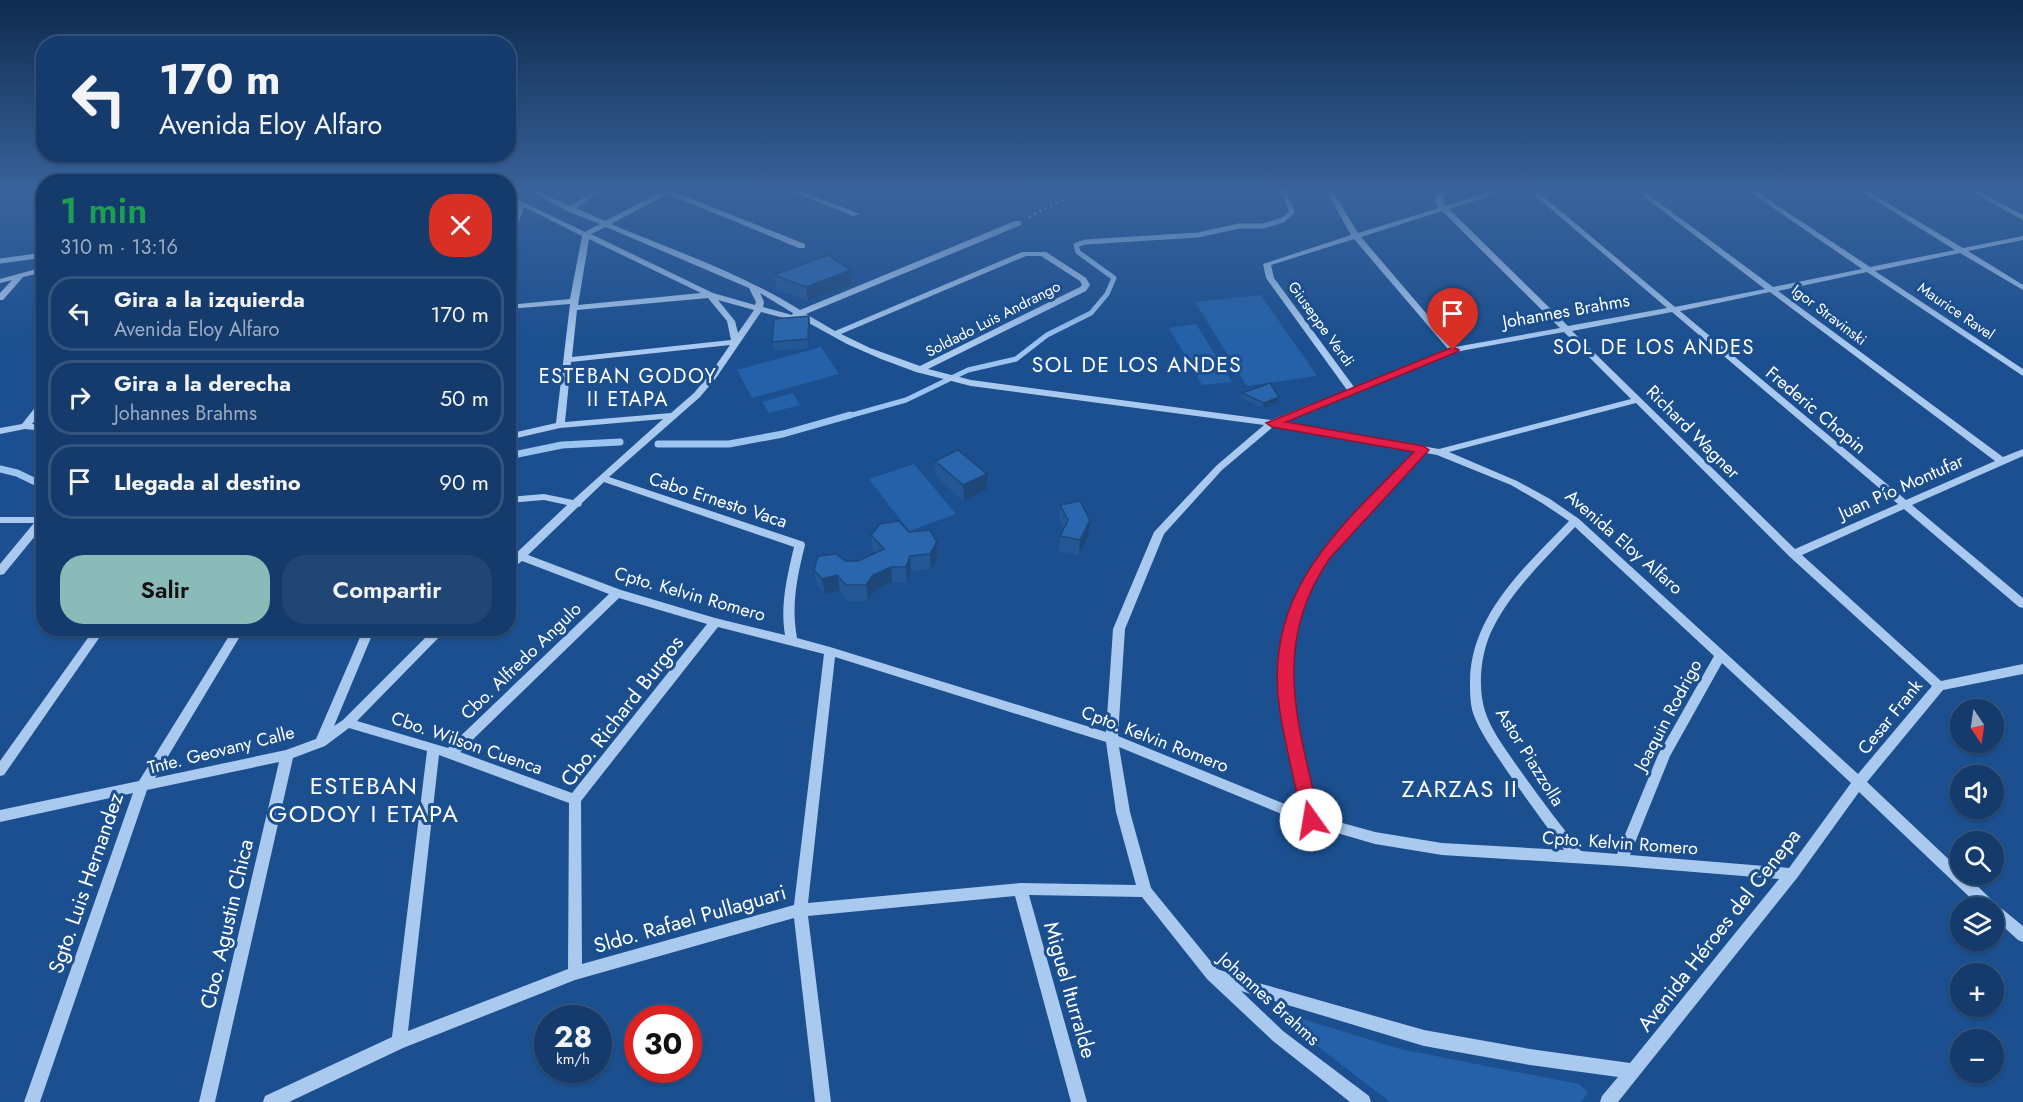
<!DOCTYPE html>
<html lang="es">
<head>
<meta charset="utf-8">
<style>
  :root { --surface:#143b6b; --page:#214673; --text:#f1f3f6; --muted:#9dadc1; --line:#33557e; --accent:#8bbbb9 }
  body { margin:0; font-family:Jost,sans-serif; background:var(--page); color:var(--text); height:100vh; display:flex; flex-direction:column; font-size:22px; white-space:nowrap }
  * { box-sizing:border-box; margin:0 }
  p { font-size:20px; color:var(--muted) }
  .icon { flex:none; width:33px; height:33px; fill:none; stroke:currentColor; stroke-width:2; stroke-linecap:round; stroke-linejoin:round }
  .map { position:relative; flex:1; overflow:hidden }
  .side { position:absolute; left:36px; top:174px; width:480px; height:462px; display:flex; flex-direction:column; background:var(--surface); border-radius:24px; box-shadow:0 2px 4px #0004,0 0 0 2px var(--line) }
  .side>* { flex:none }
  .banner { position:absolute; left:36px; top:36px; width:480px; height:126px; border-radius:24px; box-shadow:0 2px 4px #0004,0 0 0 2px var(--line); background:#143b6b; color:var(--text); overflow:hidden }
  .needle { width:39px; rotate:167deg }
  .fabs { position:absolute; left:1950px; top:699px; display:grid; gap:12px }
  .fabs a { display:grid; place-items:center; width:54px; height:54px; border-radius:50%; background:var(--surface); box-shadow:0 2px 4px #0004,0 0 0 2px var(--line); font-size:30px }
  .speed { position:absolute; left:534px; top:1005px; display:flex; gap:12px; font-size:30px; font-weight:700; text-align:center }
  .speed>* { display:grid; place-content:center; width:78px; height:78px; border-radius:50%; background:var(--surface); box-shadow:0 2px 4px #0004,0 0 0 2px var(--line); line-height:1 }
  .speed small { font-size:15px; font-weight:400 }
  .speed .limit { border:9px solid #d22; background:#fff; color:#111 }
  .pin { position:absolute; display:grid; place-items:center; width:51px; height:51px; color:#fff; margin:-62px -26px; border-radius:50% 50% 50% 0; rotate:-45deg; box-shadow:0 0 6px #0007 }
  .pin .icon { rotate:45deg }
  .me { position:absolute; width:66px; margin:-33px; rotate:347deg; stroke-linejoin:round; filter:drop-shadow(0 0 4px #0008) }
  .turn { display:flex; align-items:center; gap:21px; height:126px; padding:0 24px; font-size:27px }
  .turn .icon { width:78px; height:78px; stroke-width:2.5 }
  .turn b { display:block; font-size:42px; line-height:51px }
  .round { display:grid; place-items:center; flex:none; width:63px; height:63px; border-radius:24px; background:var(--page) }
  .head { display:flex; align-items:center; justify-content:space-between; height:102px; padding:0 24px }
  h1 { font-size:36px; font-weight:600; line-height:45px; color:#1e9e55 }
  .primary-button { display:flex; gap:12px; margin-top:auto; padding:12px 24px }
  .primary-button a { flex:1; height:69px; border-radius:24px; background:var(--accent); color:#111; font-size:24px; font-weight:600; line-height:69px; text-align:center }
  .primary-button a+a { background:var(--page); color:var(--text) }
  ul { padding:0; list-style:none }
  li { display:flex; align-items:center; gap:18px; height:75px; margin:0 12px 9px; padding:0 12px; border:3px solid var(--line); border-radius:24px }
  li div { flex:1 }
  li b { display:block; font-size:22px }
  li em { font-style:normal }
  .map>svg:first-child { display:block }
  .green { fill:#2461a8 }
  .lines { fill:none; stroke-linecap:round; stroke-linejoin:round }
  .stream-far1 { stroke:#9cc4f0; stroke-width:5 }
  .stream { stroke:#9cc4f0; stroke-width:7 }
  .path { stroke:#a9c9ee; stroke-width:3; stroke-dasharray:2 4; stroke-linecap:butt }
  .minor { fill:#a9c9ee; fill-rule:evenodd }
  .wall { fill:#245895 }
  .shaded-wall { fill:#1d4779 }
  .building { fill:#2a66ad; stroke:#1d4779; stroke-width:1.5 }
  .route { fill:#e11d48; stroke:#92132f; stroke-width:1.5 }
  .labels { text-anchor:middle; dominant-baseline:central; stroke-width:6; stroke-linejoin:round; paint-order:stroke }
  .far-street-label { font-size:15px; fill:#fff; stroke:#1b4f8f }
  .street-label { font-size:18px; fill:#fff; stroke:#1b4f8f }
  .neighbourhood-label { font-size:20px; letter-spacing:1.5px; fill:#fff; stroke:#1b4f8f }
  .quarter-label { font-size:21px; letter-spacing:1.5px; fill:#fff; stroke:#1b4f8f }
  .near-street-label { font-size:21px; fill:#fff; stroke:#1b4f8f }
  .near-neighbourhood-label { font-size:24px; letter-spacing:1.5px; fill:#fff; stroke:#1b4f8f }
</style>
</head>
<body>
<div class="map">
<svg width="2023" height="1102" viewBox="0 0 2023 1102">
  <rect width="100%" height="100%" fill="#1b4f8f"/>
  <!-- green -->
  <path class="green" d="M 1261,295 L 1317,376 L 1247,386 L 1195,302 Z
    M 1196,324 L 1232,382 L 1202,385 L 1169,328 Z
    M 821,347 L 839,374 L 752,398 L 737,370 Z
    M 793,393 L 800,405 L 769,413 L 762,402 Z
    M 914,464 L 956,514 L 909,531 L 869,479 Z
    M 1283,1013 L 1400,1049 L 1579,1084 L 1588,1093 L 1581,1102 L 1390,1102 L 1277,1015 Z"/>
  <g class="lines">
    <!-- stream-far1 -->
    <path class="stream-far1" d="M 0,261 L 44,255
      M 845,417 L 906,400 L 968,370 L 1016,359 L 1047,335 L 1091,313 L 1107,294 L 1114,278 L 1078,252 L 1076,245 L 1085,242 L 1198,235 L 1239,226 L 1263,226 L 1283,220 L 1292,212 L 1284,192"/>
    <!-- stream -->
    <path class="stream" d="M 658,444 L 729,444 L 783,434 L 850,415
      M 508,456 L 562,445 L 620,442
      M 0,469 L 17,473 L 44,486"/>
    <!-- path -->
    <path class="path" d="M 1029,217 L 1077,192"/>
    <!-- minor -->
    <path class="minor" d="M 532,192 L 540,192 L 570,206 L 593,192 L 600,192 L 576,208 L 605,221 L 661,192 L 674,192 L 805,244 L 805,248 L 799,248 L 668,194 L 611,224 C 675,251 741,273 800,310 L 1015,221 L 1021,221 L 1021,225 L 806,314 L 835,331 L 1022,252 L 1046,252 L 1086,278 L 1090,285 L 1086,291 L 928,369 L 971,380 L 1271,420 L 1347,390 L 1266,278 L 1263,264 L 1351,235 L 1327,192 L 1333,192 L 1358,233 L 1439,208 L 1435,202 L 1438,192 L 1444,192 L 1443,202 L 1445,206 L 1491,192 L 1500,192 L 1499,193 L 1449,209 L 1568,326 L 1667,308 L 1531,192 L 1538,192 L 1675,307 L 1765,289 L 1638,192 L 1645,192 L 1773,287 L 1862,269 L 1750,192 L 1757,192 L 1870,267 L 1955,250 L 1862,192 L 1869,192 L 1963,248 L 2023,236 L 2023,240 L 1968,251 L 2023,285 L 2023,290 L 1960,253 L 1875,271 L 2023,369 L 2023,376 L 1867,272 L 1778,291 L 2003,457 L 2023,449 L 2023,456 L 1912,505 L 2023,598 L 2023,608 L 2019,607 L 1904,509 L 1802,555 L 1941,681 L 2023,664 L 2023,674 L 1943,690 L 1867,782 L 1960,870 L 1960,874 L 1965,874 L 1996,904 L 2023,926 L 2023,942 L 2018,940 L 1994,918 L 1994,908 L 1981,908 L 1859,792 L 1797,878 L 1618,1102 L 1600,1102 L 1602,1096 L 1618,1077 L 1530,1065 L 1424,1046 L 1241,991 L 1283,1031 L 1369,1096 L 1371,1102 L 1350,1102 L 1273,1041 L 1207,979 L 1142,897 L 1029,895 L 1087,1102 L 1071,1102 L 1015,896 L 808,916 L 831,1102 L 815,1102 L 794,918 L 575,980 L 403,1048 L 289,1102 L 263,1102 L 265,1096 L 392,1037 L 427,751 L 349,728 L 325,746 L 293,758 L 215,1102 L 199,1102 L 279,762 L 147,790 L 40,1102 L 24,1102 L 133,793 L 0,822 L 0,810 L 139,781 L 234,628 L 245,628 L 155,778 L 286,750 L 316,739 L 364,628 L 375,628 L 334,726 L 343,720 L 435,628 L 448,628 L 357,721 L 448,748 L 609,594 L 522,561 L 508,572 L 508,561 L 567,505 L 544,500 L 508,503 L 508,497 L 544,494 L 573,500 L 663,419 L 560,428 L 508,440 L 508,434 L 556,423 L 570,304 L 508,309 L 508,305 L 570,299 L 582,236 L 524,207 L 512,239 L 508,241 L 508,228 L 518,205 L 508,200 L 508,195 L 585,232 L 600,224 L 567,211 ZM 1442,211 L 1560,328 L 1455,347 L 1361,237 ZM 606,227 L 749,288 L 756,302 L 755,305 L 713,293 L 591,234 ZM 589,239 L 701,293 L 578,305 ZM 1354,239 L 1448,349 L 1354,387 L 1274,278 L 1271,265 ZM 1026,256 L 1041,256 L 1080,281 L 1082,285 L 1080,287 L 920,366 L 870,348 L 841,334 ZM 1770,292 L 1995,461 L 1906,500 L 1680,311 ZM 760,293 L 793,313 L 792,315 L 763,307 L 764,302 ZM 708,298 L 727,321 L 731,340 L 572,357 L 577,310 ZM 718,300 L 754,310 L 738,333 L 735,321 ZM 761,312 L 803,323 L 807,322 L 847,344 L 881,359 L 916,372 L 971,386 L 1264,425 L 1216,466 L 1154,532 L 1113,629 L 1106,732 L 830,647 L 797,638 C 791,606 797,577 805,545 L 804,542 L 609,477 L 700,397 L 716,378 ZM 1672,312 L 1898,504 L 1795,549 L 1572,331 ZM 1564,332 L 1631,399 L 1439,449 L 1283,422 L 1455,352 ZM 730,345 L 710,374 L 694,393 L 671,413 L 565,422 L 571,362 ZM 1636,403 L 1790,557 L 1932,686 L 1858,774 L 1579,519 L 1550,499 L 1517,481 L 1449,452 ZM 1274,426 L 1416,451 C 1356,512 1280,578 1279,671 C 1279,718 1292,764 1302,811 L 1118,736 L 1125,629 L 1164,534 L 1222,470 ZM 1426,453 L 1437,455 L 1511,485 L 1542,503 L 1569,521 C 1526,566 1471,614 1470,681 C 1470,691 1470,703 1473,713 C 1480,733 1494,751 1505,768 C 1524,796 1544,823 1564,850 L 1442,843 L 1375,832 L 1317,816 C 1306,770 1288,715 1291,668 C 1297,572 1363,517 1426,453 ZM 604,482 L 794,547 C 787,577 780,605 785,635 L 715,618 L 621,590 L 528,555 L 578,507 L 581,506 L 582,503 ZM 1575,527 L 1714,656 L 1658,755 L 1617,854 L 1581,851 C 1558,822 1536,793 1515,763 C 1504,747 1491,730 1485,711 C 1477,685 1481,650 1494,626 C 1514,588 1546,558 1575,527 ZM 619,598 L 707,624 L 572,793 L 460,752 ZM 718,627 L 824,654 L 794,905 L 582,964 L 581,801 ZM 835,657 L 1106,742 L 1116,812 L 1136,885 L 1020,883 L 808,903 ZM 1722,663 L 1851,783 L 1789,868 L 1630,855 L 1670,756 ZM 1119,747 L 1306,824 L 1375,844 L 1442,855 L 1621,866 L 1779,879 L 1630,1063 L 1530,1049 L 1424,1030 L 1255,982 L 1217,969 L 1151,888 L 1130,812 ZM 439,755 L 569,803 L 568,969 L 408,1031 Z
      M 793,192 L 802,192 L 860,214 L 853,216 Z
      M 1972,192 L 1980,192 L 2023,215 L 2023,220 Z
      M 44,267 L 44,272 L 23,277 L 3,300 L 0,300 L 0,293 L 12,280 L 0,283 L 0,279 Z
      M 44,399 L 44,409 L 32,424 L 44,425 L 44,431 L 25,429 L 0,434 L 0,428 L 22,424 L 41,400 Z
      M 0,517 L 44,517 L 44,525 L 4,574 L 0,575 L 0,564 L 34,523 L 0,523 Z
      M 95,628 L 106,628 L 4,775 L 0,776 L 0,761 Z"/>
  </g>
  <!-- wall -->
  <path class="wall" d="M 851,270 L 852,284 L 808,301 L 776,289 L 774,275 Z
    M 809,316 L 810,326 L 809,348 L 774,351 L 772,342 Z
    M 1242,393 L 1279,397 L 1278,402 L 1263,408 L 1241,398 Z
    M 935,461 L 987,474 L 987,489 L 964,501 L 936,477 Z
    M 1060,505 L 1089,535 L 1079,555 L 1059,551 L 1060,536 L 1064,528 L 1059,520 Z
    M 909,532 L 938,557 L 931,569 L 911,571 L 907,583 L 892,582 L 875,590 L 868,601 L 848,601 L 840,591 L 825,594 L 817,585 L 814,570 L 845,561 L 858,561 L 875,553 L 873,551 L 871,535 Z"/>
  <!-- shaded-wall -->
  <path class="shaded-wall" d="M 851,270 L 852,284 L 808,301 L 806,287 Z
    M 809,316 L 810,326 L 809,348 L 808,339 Z
    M 1279,397 L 1278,402 L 1263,408 L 1264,403 Z
    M 987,474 L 987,489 L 964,501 L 963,485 Z
    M 1090,520 L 1089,535 L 1079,555 L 1080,540 Z
    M 937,542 L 938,557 L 931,569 L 930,554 Z
    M 910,556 L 911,571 L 907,583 L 906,567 Z
    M 891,567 L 892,582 L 875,590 L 868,601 L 866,585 L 873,575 Z
    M 837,575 L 840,591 L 825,594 L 822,579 Z"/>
  <!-- building -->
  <path class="building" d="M 828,255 L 851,270 L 806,287 L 774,275 Z
    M 809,316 L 808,339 L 772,342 L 774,319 Z
    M 1270,383 L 1279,397 L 1264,403 L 1242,393 Z
    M 958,450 L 987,474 L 963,485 L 935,461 Z
    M 1080,501 L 1090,520 L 1080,540 L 1060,536 L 1068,520 L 1060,505 Z
    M 899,521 L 909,532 L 930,530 L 937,542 L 930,554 L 910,556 L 906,567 L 891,567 L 873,575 L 866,585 L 846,585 L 837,575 L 822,579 L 814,570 L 818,556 L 836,554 L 845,561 L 858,561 L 884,549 L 871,535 L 880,524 Z"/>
  <!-- sky -->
  <linearGradient id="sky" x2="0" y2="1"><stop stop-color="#0f2b4f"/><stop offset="0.55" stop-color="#39639b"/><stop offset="1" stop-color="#39639b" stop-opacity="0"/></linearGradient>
  <rect width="2023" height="346" fill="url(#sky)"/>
  <!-- route -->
  <path class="route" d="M 1453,347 L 1459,350 L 1457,352 L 1286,422 L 1423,446 L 1429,450 L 1330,558 C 1269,645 1299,726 1320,820 L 1317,825 L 1311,827 L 1305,825 L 1303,820 C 1295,784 1286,748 1280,712 C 1261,593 1338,529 1414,452 L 1272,427 L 1266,423 Z"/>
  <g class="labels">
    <!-- far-street labels -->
    <g class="far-street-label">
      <text transform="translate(1956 311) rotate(34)">Maurice Ravel</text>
      <text transform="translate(1829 315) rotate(37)">Igor Stravinski</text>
      <text transform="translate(993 319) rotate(-27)">Soldado Luis Andrango</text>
      <text transform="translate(1321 324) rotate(54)">Giuseppe Verdi</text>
    </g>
    <!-- street labels -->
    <g class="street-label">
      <text transform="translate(1566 311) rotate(-10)">Johannes Brahms</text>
      <text transform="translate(1816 410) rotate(40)">Frederic Chopin</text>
      <text transform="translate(1693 432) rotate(45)">Richard Wagner</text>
      <text transform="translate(1901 487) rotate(-24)">Juan Pío Montufar</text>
      <text transform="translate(718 500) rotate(18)">Cabo Ernesto Vaca</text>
      <text transform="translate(1624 542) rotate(41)">Avenida Eloy Alfaro</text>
      <text transform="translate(690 594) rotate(16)">Cpto. Kelvin Romero</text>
      <text transform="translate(521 661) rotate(-44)">Cbo. Alfredo Angulo</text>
      <text transform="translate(1668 715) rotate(-62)">Joaquin Rodrigo</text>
      <text transform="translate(1890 717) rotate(-51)">Cesar Frank</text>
      <text transform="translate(1155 739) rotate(21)">Cpto. Kelvin Romero</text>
      <text transform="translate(467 743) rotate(19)">Cbo. Wilson Cuenca</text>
      <text transform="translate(221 750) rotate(-14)">Tnte. Geovany Calle</text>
      <text transform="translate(1530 757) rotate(58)">Astor Piazzolla</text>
      <text transform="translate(1620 843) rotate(4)">Cpto. Kelvin Romero</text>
      <text transform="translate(1269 999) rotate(42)">Johannes Brahms</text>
    </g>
    <!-- neighbourhood labels -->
    <g class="neighbourhood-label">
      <text x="1654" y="347">SOL DE LOS ANDES</text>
      <text x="628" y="376">ESTEBAN GODOY<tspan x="628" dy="23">II ETAPA</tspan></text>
    </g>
    <!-- quarter labels -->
    <g class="quarter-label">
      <text x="1137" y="365">SOL DE LOS ANDES</text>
    </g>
    <!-- near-street labels -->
    <g class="near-street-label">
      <text transform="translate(622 711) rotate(-52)">Cbo. Richard Burgos</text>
      <text transform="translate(86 883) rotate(-71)">Sgto. Luis Hernandez</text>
      <text transform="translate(690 919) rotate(-16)">Sldo. Rafael Pullaguari</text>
      <text transform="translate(227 924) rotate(-77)">Cbo. Agustin Chica</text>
      <text transform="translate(1719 930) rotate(-52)">Avenida Héroes del Cenepa</text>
      <text transform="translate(1070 990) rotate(74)">Miguel Iturralde</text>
    </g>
    <!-- near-neighbourhood labels -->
    <g class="near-neighbourhood-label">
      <text x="364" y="785">ESTEBAN<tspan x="364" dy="28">GODOY I ETAPA</tspan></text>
      <text x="1460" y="788">ZARZAS II</text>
    </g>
  </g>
</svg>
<div class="fabs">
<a><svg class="needle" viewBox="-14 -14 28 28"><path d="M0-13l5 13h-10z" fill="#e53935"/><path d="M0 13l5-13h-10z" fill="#9dadc1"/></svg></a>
<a><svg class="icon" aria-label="sound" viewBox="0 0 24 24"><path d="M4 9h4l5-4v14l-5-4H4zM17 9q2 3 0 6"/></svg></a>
<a><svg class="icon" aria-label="search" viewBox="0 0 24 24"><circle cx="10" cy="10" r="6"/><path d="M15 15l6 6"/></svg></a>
<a><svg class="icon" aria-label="layers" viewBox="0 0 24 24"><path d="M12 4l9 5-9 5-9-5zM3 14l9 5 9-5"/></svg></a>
<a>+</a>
<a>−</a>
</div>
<div class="speed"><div>28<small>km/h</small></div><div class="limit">30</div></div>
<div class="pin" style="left:1453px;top:350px;background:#d93025"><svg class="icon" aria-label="arrive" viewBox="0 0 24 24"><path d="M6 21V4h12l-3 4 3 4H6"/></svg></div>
<svg class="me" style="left:1311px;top:820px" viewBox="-20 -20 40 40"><circle r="19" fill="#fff"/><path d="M0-13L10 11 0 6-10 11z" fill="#e11d48"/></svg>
<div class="banner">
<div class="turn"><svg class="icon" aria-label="left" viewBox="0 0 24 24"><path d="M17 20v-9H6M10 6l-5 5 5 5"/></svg><div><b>170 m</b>Avenida Eloy Alfaro</div></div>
</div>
<section class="side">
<div class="head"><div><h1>1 min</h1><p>310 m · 13:16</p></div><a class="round" style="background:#d93025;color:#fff"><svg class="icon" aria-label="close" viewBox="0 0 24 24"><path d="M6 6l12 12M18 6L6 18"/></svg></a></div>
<ul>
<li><svg class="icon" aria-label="left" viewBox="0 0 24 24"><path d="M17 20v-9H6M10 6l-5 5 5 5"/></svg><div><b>Gira a la izquierda</b><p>Avenida Eloy Alfaro</p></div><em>170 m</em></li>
<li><svg class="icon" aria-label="right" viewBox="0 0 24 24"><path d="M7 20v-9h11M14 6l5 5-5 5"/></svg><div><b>Gira a la derecha</b><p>Johannes Brahms</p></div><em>50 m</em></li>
<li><svg class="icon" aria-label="arrive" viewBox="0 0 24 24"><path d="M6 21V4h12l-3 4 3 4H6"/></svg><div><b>Llegada al destino</b></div><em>90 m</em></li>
</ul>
<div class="primary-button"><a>Salir</a><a>Compartir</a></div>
</section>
</div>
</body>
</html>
